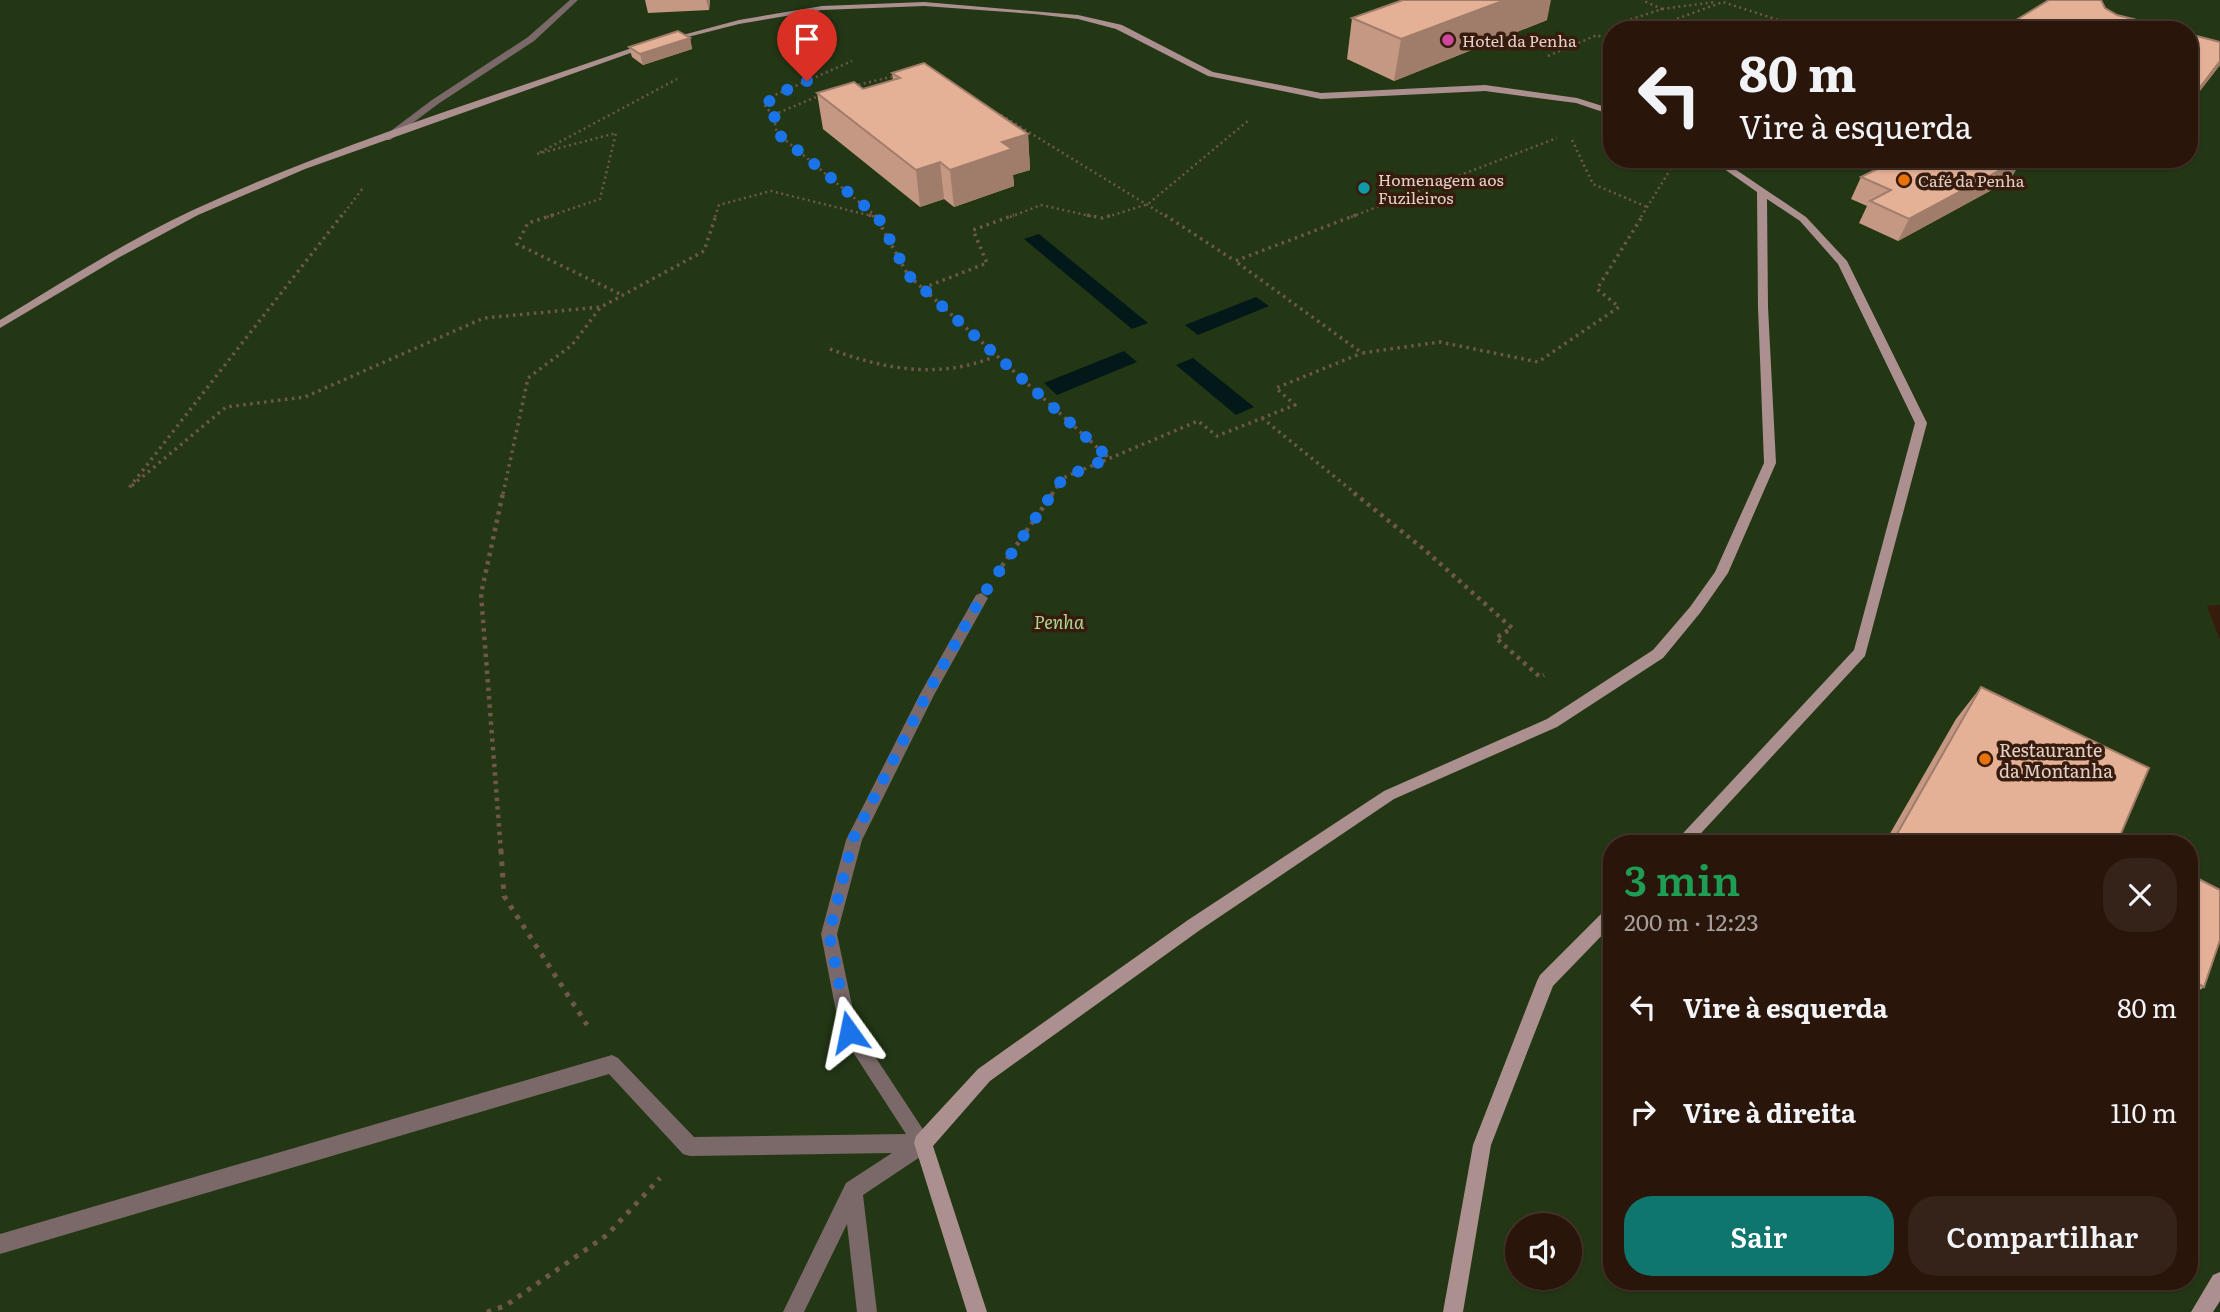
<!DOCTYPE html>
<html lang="pt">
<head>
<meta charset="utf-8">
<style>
  :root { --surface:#29150a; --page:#352218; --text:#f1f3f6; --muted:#a59f9c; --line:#45342b; --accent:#0f766e }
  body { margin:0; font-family:Literata,serif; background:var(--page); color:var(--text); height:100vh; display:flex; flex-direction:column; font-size:26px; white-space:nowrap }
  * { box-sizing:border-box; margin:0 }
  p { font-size:23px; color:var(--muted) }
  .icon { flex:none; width:38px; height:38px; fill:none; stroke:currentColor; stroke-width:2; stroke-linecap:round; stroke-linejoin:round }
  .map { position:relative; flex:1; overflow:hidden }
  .sheet { position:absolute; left:1603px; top:835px; width:595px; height:455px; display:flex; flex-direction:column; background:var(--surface); border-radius:28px; box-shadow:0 2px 5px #0004,0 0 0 2px var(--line) }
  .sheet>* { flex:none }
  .top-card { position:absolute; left:1603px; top:21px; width:595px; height:147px; border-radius:28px; box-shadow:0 2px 5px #0004,0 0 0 2px var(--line); background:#29150a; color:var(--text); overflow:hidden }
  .fabs { position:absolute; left:1505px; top:1213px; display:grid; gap:14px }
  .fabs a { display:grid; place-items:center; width:77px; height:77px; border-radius:50%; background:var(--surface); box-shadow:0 2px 5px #0004,0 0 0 2px var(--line); font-size:35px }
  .pin { position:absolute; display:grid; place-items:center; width:60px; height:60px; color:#fff; margin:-72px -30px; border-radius:50% 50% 50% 0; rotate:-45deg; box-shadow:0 0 7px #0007 }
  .pin .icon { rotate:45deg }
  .me { position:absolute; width:77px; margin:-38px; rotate:348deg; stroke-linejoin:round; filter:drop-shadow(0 0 5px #0008) }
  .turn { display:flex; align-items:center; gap:24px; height:147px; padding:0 21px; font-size:32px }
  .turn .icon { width:91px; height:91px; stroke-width:2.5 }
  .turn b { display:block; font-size:49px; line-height:60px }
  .round { display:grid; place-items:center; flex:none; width:74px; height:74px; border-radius:28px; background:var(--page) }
  .overview { display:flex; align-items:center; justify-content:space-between; height:119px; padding:0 21px }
  h1 { font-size:42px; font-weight:600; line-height:52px; color:#1e9e55 }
  .cta { display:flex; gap:14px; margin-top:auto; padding:14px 21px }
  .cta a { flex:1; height:80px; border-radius:28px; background:var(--accent); color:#fff; font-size:28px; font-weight:600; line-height:80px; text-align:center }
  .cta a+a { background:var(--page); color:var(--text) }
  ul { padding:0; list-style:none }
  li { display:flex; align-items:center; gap:21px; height:105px; padding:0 21px }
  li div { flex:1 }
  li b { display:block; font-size:26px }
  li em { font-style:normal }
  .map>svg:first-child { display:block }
  .green { fill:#233715; fill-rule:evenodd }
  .water { fill:#031819 }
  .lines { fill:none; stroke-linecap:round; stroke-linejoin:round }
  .path-far3 { stroke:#6f574a; stroke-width:2.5; stroke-dasharray:2 3.5; stroke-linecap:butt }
  .path-far2 { stroke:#6f574a; stroke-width:3.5; stroke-dasharray:2.5 4.5; stroke-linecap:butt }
  .path-far1 { stroke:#6f574a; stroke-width:4.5; stroke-dasharray:3.5 5; stroke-linecap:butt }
  .path { stroke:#6f574a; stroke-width:5; stroke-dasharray:4.5 7; stroke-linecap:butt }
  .street { fill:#7a6968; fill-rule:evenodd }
  .secondary { fill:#ab908f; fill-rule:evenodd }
  .wall { fill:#c49882 }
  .shaded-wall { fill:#a07c6a }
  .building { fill:#e4b197; stroke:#a07c6a; stroke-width:2 }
  .route { stroke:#1a73e8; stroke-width:12; stroke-dasharray:0 21.6 }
  .hotel-dot { fill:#d1479c; stroke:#371c0e; stroke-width:2.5 }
  .food-dot { fill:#e8710a; stroke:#371c0e; stroke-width:2.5 }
  .culture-dot { fill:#0f9aa8; stroke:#371c0e; stroke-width:2.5 }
  .labels { text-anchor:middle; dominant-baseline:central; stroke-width:7; stroke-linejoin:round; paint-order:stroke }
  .far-poi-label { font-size:16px; fill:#e3d1c8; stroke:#371c0e; text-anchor:start }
  .park-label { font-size:18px; font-style:italic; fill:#aed794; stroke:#371c0e }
  .poi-label { font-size:18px; fill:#e3d1c8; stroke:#371c0e; text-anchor:start }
</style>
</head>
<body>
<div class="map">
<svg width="2220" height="1312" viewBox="0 0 2220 1312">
  <rect width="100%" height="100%" fill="#371c0e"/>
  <!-- green -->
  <path class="green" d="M 0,0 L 2220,0 L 2220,605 L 2207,606 L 2220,640 L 2220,1312 L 0,1312 ZM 1612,30 L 2189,30 L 2189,159 L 1612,159 ZM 1612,844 L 2189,844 L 2189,1281 L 1612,1281 ZM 1517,1225 L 1570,1225 L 1570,1278 L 1517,1278 Z"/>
  <!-- water -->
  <path class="water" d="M 1039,234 L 1148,323 L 1132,329 L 1024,239 Z
    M 1256,297 L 1269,306 L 1198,335 L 1185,325 Z
    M 1124,351 L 1137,362 L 1057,395 L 1044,383 Z
    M 1193,358 L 1254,407 L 1236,415 L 1176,365 Z"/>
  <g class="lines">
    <!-- path-far3 -->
    <path class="path-far3" d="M 1662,9 L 1715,2
      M 1635,30 L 1620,23 L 1662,9 L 1642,0
      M 1646,30 L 1723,2 L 1809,30
      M 1548,56 L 1597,35 L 1612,41
      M 853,86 L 899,75
      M 821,95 L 773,115 L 777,133 L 877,217
      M 773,115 L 765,106 L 775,95 L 852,61
      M 1001,115 L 1167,217
      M 1572,140 L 1593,184 L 1647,207
      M 2005,159 L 2023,165 L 2036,159
      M 341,217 L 363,188
      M 547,217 L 600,199 L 616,133 L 537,154 L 677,79
      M 715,217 L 719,205 L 771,191 L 876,217
      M 1010,217 L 1041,205 L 1095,217
      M 1107,217 L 1148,204 L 1249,120
      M 1351,217 L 1557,138
      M 1641,217 L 1675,162"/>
    <!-- path-far2 -->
    <path class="path-far2" d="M 342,215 L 129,488 L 226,407 L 305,397 L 484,318 L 601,307 L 704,251 L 716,215
      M 553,215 L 528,223 L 517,244 L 622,295
      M 869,215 L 878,217
      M 875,215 L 908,275 L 1109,458
      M 1087,215 L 1102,218 L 1112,215
      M 1165,215 L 1235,261
      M 1356,215 L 1235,261 L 1362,353 L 1440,342 L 1538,362 L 1619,307 L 1597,289 L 1643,215
      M 923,288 L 987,263 L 973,230 L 1014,215
      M 830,349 C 883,369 937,379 991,358 L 993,353
      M 1262,418 L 1356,494
      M 503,494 L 528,378 L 572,345 L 600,308
      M 1052,494 L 1063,478 L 1198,421 L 1217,436 L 1295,405 L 1276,388 L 1362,353"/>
    <!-- path-far1 -->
    <path class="path-far1" d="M 1354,493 L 1426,551 L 1512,628 L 1496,638 L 1540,677 L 1544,675
      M 1002,566 L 1053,493
      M 501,852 L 481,594 L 503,493"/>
    <!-- path -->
    <path class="path" d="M 501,850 L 504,896 L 587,1025
      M 487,1312 L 505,1306 L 607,1235 L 660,1178"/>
    <!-- street -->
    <path class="street" d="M 570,0 L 578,0 L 534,41 L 438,104 L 390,140 L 384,140 L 384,136 L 432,100 L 528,37 Z
      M 981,593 L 988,598 L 934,695 L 862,840 L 837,934 L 857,1029 L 932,1143 L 929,1151 L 863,1195 L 877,1312 L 857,1312 L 847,1224 L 804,1312 L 783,1312 L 846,1183 L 892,1153 L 690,1156 L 683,1154 L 609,1074 L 0,1254 L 0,1234 L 612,1055 L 618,1058 L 694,1137 L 906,1134 L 840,1032 L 821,934 L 846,840 L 920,694 L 976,595 Z"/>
    <!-- secondary -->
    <path class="secondary" d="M 924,2 L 1078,15 L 1122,25 L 1213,72 L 1321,93 L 1485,85 L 1577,98 L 1612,109 L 1612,115 L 1576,103 L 1485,91 L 1321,99 L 1208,76 L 1116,29 L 1078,19 L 1034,14 L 924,6 L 822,10 L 739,24 L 668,42 L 664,40 L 739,20 L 822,6 Z
      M 646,43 L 653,45 L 305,169 L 198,215 L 118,258 L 0,328 L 0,320 C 63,282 126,241 193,210 C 339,143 495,96 646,43 Z
      M 1710,159 L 1720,159 L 1806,217 L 1847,261 L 1927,423 L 1865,656 L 1691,844 L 1673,844 L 1854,650 L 1915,423 L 1838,264 L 1800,221 L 1767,199 L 1768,307 L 1776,463 L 1728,573 L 1700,613 L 1663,658 L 1557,727 L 1394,799 L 1200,930 L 990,1081 L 933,1146 L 987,1312 L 967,1312 L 914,1143 L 916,1136 L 978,1069 L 1188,920 L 1384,791 L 1547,719 L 1653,650 L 1690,607 L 1715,572 L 1764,463 L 1758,307 L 1757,192 Z
      M 1612,907 L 1612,925 L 1553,986 L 1491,1145 L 1463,1312 L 1443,1312 L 1473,1145 L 1537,981 L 1540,975 L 1606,909 Z
      M 2220,1272 L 2220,1301 L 2213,1312 L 2191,1312 L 2213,1275 Z"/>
  </g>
  <!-- wall -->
  <path class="wall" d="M 645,0 L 710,0 L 709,10 L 648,13 Z
    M 1352,18 L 1547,20 L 1394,81 L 1347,59 Z
    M 2189,34 L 2220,65 L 2189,105 Z
    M 690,38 L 692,49 L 643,65 L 632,57 L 629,47 Z
    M 892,73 L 1028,134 L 1030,170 L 1013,175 L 1014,186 L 954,207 L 944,199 L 920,207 L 823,129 L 817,93 L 863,89 L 893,80 Z
    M 1897,159 L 2022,159 L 2010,180 L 1898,241 L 1859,223 L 1867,206 L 1851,199 L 1861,177 Z
    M 1981,687 L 2119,838 L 2129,844 L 1884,844 L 1956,719 Z
    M 2189,874 L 2204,987 L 2189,998 Z"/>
  <!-- shaded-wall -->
  <path class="shaded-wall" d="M 706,0 L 710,0 L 709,10 Z
    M 1505,0 L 1551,0 L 1547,20 L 1394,81 L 1401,39 Z
    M 690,38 L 692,49 L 643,65 L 640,54 Z
    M 2220,61 L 2220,65 L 2189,105 L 2189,102 L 2194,95 Z
    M 1028,134 L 1030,170 L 1013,175 L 1014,186 L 954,207 L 950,170 L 1002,142 Z
    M 2019,159 L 2022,159 L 2010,180 L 1898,241 L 1909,219 Z
    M 940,162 L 944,199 L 920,207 L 916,170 Z"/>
  <!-- building -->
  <path class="building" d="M 1403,0 L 1505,0 L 1401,39 L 1352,18 Z
    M 2049,0 L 2101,0 L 2105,8 L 2117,15 L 2165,27 L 2162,30 L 2000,30 Z
    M 678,31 L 690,38 L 640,54 L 629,47 Z
    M 2189,34 L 2220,42 L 2220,61 L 2194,95 L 2189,94 Z
    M 924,63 L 1028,134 L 1002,142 L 1012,149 L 950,170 L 940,162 L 916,170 L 817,93 L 854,82 L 863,89 L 900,78 L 892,73 Z
    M 1897,159 L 2021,159 L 1909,219 L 1870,201 L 1891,190 L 1861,177 Z
    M 1981,687 L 2149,768 L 2119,838 L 2129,844 L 1897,844 L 1893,841 Z
    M 2189,874 L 2220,890 L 2220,940 L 2204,987 L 2189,979 Z"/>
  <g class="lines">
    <!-- route -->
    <path class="route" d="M 807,81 L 775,95 L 765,106 L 774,114 L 777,133 L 878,217 L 908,275 L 1109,458 L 1063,478 L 981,598 L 927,694 L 853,839 L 829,934 L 849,1032"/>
  </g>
  <!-- markers -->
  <circle class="hotel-dot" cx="1448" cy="40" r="7"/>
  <g class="food-dot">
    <circle cx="1904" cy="180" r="7"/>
    <circle cx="1985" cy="759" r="7"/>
  </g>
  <circle class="culture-dot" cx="1364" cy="188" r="7"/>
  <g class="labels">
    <!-- far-poi labels -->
    <g class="far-poi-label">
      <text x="1462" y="40">Hotel da Penha</text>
      <text x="1378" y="179">Homenagem aos<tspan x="1378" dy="18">Fuzileiros</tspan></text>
      <text x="1918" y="180">Café da Penha</text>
    </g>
    <!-- park labels -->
    <g class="park-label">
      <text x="1059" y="621">Penha</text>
    </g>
    <!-- poi labels -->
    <g class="poi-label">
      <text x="1999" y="749">Restaurante<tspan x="1999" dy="21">da Montanha</tspan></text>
    </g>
  </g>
</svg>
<div class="fabs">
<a><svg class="icon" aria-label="sound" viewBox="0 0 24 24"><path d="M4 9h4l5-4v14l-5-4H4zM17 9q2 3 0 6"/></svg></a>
</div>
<div class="pin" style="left:807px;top:81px;background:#d93025"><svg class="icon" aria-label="arrive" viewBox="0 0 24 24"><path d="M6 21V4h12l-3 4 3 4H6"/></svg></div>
<svg class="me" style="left:849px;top:1032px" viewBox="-20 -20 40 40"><path d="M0-17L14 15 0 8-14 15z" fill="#1a73e8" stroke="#fff" stroke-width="4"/></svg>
<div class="top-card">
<div class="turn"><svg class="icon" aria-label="left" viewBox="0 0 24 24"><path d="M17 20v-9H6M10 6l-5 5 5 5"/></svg><div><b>80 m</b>Vire à esquerda</div></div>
</div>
<section class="sheet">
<div class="overview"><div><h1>3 min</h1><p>200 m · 12:23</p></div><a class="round"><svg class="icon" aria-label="close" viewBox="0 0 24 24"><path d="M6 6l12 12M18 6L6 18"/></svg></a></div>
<ul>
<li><svg class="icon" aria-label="left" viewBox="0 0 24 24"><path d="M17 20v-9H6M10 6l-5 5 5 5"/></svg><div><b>Vire à esquerda</b></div><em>80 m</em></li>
<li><svg class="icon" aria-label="right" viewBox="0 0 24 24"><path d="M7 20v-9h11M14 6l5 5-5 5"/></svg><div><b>Vire à direita</b></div><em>110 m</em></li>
</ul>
<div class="cta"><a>Sair</a><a>Compartilhar</a></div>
</section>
</div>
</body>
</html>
